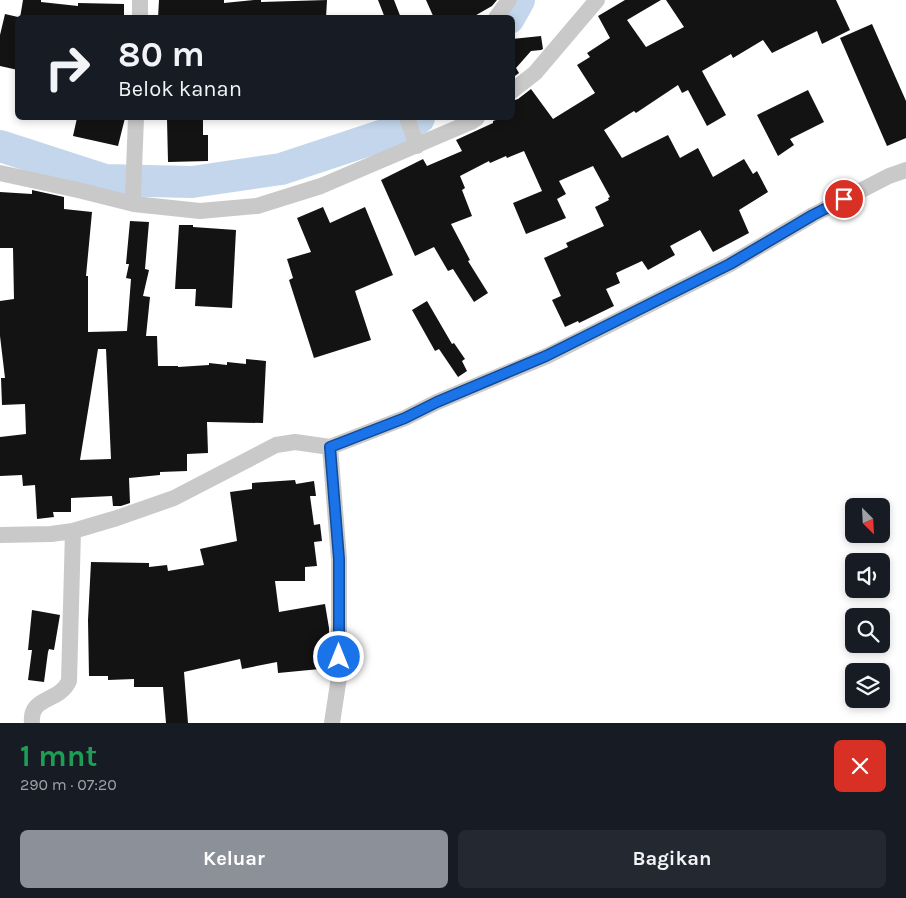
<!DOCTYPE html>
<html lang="id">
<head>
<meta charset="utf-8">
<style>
  :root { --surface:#171b24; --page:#242831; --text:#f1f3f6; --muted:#9ea1a6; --accent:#8c9099 }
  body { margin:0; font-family:Karla,sans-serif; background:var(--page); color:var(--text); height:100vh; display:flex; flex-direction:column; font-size:19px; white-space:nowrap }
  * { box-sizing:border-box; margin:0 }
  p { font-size:16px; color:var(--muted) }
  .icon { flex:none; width:28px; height:28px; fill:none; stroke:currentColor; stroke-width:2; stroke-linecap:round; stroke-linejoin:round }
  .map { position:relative; height:723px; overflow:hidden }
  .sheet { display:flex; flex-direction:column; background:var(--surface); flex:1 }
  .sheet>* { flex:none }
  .guide { position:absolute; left:15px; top:15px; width:500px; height:105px; border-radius:8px; box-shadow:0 2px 8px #0003; background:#171b24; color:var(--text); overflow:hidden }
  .needle { width:32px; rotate:156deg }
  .tools { position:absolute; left:845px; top:498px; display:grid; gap:10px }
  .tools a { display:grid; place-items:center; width:45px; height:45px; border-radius:8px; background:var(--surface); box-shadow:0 2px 8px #0003; font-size:25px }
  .pin { position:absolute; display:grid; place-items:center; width:42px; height:42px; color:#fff; margin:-21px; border:2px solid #fff; border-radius:50%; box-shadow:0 1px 5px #0007 }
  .me { position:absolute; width:55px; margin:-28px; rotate:0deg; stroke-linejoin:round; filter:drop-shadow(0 0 4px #0008) }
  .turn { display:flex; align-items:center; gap:18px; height:105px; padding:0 20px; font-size:22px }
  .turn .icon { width:65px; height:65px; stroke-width:2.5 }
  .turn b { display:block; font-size:35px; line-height:42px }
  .round { display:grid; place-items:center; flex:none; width:52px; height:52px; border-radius:8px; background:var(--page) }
  .summary { display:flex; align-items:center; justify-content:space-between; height:85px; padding:0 20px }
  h1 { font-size:30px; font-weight:700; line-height:38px; color:#1e9e55 }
  .primary-button { display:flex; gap:10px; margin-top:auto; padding:10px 20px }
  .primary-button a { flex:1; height:58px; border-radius:8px; background:var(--accent); color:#fff; font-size:20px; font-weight:700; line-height:58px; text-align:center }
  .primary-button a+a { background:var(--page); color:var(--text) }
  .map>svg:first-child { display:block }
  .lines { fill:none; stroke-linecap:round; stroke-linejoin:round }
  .river { stroke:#c4d6ec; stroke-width:32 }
  .building { fill:#131313; fill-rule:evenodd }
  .street { stroke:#c9c9c9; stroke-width:16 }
  .route-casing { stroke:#114b97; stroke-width:12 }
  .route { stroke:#1a73e8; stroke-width:9 }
</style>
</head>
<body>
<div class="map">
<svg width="906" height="723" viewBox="0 0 906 723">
  <rect width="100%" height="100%" fill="#fff"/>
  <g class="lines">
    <!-- river -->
    <path class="river" d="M 509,18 L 519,0
      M 0,146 L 105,180 L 192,182 L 281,169 L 396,131 L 419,118"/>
  </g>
  <!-- building -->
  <path class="building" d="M 23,0 L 41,0 L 41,2 L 78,6 L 78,3 L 124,4 L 124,18 L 20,18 Z
    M 159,0 L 224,0 L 224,3 L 254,0 L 261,0 L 261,2 L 327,0 L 326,18 L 158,18 Z
    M 378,0 L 394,0 L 401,18 L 385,18 Z
    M 426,0 L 497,0 L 492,6 L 471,18 L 434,18 Z
    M 625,0 L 661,0 L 627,20 L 646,47 L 684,27 L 666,0 L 836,0 L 850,30 L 822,44 L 817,31 L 772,53 L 763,40 L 733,58 L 731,54 L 702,71 L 726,115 L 707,126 L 688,90 L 682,93 L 678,85 L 636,113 L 634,111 L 604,130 L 622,158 L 668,135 L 680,158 L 698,148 L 713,177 L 744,159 L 753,174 L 757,171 L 768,192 L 739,210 L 749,233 L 713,252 L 700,230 L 670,246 L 675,255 L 648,270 L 642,261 L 616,273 L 620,283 L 606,289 L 614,306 L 579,323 L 578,321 L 565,327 L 552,300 L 561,296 L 544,258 L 568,247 L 566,243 L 604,226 L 595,207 L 609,200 L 608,198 L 610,197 L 593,166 L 559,181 L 566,194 L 557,199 L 566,218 L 526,234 L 513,203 L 542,191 L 524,151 L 507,158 L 506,156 L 490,163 L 489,161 L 460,176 L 465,188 L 462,190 L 472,216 L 451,224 L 470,260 L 468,261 L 488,293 L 474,302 L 453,269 L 448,271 L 434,247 L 415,256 L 381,180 L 423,159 L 427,166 L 462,151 L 456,140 L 493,123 L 493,121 L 501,118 L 512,118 L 512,101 L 518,99 L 531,89 L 553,119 L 595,93 L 577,65 L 590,57 L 587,53 L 610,38 L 598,16 Z
    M 5,14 L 18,17 L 18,70 L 0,66 L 0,35 Z
    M 872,24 L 906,101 L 906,138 L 887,146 L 840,38 Z
    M 541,36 L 543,49 L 541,50 L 531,51 L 516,68 L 519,73 L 512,78 L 512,39 Z
    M 808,90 L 824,122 L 790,139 L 794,145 L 778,156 L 757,115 Z
    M 77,118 L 125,118 L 118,146 L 73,136 Z
    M 187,118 L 203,118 L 203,135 L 208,135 L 208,161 L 168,162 L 167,119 L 187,119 Z
    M 32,190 L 64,197 L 64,209 L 92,212 L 86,276 L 88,276 L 88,332 L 127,331 L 131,279 L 126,278 L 129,264 L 126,264 L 130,221 L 149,222 L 145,269 L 149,270 L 143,296 L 150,297 L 146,336 L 157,336 L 158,366 L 178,366 L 178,367 L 209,365 L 209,363 L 227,365 L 227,362 L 246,364 L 246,359 L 266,361 L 263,423 L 207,422 L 208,453 L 187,454 L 187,471 L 160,472 L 160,475 L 129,478 L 130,503 L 121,506 L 113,506 L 112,496 L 71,498 L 71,512 L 53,512 L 54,517 L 37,519 L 35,485 L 23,486 L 22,475 L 0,476 L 0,437 L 26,434 L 25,404 L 2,405 L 1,378 L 5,378 L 0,336 L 0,301 L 14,299 L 13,248 L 0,248 L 0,192 L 32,194 ZM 98,349 L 106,349 L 111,459 L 80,460 Z
    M 323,207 L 330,223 L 365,207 L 393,275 L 355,291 L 371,340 L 314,358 L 289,280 L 293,278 L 287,259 L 311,252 L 297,218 Z
    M 179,225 L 193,225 L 193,227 L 236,230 L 232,308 L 195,306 L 196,289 L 175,289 Z
    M 427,301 L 452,344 L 454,343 L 465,359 L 462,361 L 467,371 L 458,377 L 439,349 L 435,351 L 412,310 Z
    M 295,480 L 296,484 L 314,481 L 316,496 L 310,496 L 314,525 L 320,524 L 322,541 L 314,542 L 317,566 L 305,567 L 305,581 L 275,581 L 279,612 L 325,604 L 329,628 L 329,660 L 319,660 L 320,669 L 278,673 L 277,662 L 242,669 L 240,659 L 184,672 L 188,723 L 166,723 L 163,687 L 134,687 L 134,679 L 108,680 L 108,676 L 89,676 L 88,620 L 91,562 L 149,563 L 149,567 L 167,565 L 168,571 L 204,565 L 200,549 L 237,541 L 230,492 L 252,489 L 252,483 Z
    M 32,610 L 60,615 L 54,650 L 49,649 L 48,652 L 44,682 L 28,680 L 32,650 L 28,650 Z"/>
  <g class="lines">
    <!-- street -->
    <path class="street" d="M 140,18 L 140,0
      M 496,18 L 509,0
      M 512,91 L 535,73 L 597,0
      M 407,118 L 417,146
      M 0,173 L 78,190 L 134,204 L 200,211 L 257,206 L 321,186 L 471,122 L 477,118
      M 134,204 L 133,194 L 136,118
      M 330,447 L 339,559 L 339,677 L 332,723
      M 0,535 L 51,534 L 73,531 L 117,518 L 174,498 L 276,445 L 295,442 L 330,447 L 405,418 L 437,402 L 547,356 L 730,264 L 813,215 L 889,176 L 906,170
      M 32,723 C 29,696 59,703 69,681 L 73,531"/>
  </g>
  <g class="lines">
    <defs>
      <path id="route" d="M 339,657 L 339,559 L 330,447 L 405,418 L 437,402 L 546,356 L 730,264 L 813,215 L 844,199"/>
    </defs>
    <!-- route casing -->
    <use href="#route" class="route-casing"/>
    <!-- route -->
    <use href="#route" class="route"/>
  </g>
</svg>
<div class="tools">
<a><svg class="needle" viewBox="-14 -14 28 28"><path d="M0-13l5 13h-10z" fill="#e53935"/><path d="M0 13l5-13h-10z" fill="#9ea1a6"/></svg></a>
<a><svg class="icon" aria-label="sound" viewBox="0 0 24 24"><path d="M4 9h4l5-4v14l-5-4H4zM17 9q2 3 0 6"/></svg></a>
<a><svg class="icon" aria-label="search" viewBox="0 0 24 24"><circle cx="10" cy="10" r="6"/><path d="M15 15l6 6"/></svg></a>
<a><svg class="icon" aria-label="layers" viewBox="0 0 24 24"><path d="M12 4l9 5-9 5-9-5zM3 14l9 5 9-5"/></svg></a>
</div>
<div class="pin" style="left:844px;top:199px;background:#d93025"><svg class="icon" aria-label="arrive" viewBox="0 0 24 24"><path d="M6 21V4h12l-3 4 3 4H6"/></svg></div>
<svg class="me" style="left:339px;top:657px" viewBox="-20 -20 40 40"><circle r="17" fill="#1a73e8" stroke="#fff" stroke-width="3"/><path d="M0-11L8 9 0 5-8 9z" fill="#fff"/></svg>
<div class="guide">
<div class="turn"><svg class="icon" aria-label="right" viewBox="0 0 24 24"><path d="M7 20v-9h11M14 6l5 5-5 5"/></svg><div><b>80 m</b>Belok kanan</div></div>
</div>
</div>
<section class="sheet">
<div class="summary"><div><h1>1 mnt</h1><p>290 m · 07:20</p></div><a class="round" style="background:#d93025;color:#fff"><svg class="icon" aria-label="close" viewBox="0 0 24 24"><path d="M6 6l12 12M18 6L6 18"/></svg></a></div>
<div class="primary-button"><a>Keluar</a><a>Bagikan</a></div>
</section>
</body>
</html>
